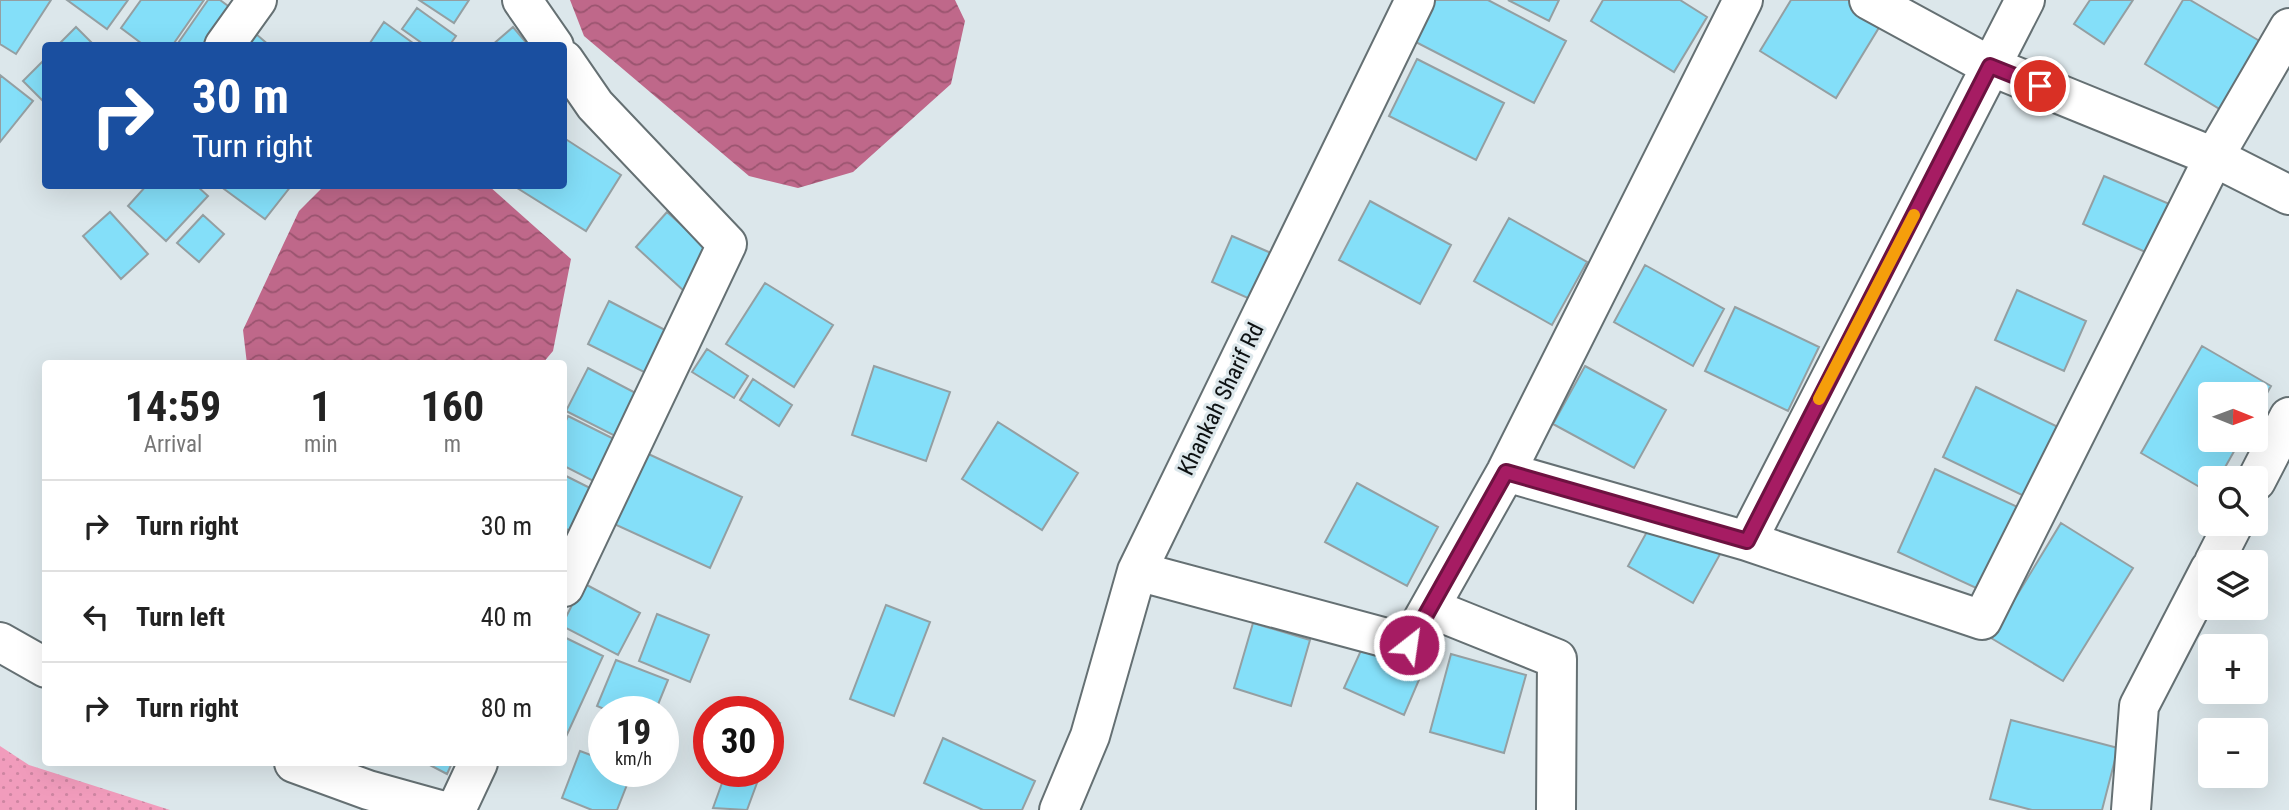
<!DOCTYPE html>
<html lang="en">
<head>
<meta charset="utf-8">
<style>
  :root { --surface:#fff; --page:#f2f2f2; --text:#222; --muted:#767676; --line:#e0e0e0 }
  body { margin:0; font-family:"Roboto Condensed",sans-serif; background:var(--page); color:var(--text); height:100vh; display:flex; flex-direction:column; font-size:26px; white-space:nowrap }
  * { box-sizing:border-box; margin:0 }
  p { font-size:23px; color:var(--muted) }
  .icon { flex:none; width:38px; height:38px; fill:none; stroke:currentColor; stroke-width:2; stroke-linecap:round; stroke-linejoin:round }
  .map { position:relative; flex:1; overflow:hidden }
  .sheet { position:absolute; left:42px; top:360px; width:525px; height:406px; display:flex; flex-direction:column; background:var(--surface); border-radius:7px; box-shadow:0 7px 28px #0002 }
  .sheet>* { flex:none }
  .top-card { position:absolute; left:42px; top:42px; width:525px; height:147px; border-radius:7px; box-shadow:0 7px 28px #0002; background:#1a4fa0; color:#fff; overflow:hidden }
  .needle { width:46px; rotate:91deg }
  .tools { position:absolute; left:2198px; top:382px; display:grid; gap:14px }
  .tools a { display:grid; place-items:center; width:70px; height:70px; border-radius:7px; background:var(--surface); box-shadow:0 7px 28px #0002; font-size:35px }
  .speed { position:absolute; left:588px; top:696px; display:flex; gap:14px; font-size:35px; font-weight:700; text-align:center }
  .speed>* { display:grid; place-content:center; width:91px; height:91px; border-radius:50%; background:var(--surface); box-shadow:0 7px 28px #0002; line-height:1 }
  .speed small { font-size:18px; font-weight:400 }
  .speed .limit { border:10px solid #d22; background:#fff; color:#111 }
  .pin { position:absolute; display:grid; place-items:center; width:60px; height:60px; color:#fff; margin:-30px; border:4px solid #fff; border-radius:50%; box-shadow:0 2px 7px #0007 }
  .me { position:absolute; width:77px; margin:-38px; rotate:30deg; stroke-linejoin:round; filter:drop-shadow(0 0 5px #0008) }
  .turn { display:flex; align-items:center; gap:24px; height:147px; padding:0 35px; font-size:32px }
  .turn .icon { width:91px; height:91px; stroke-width:2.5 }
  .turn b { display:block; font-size:49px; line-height:60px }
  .eta { display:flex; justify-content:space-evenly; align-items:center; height:119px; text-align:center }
  .eta b { font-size:42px; font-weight:700; line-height:49px }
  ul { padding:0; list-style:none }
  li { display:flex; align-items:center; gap:21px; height:91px; padding:0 35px; border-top:2px solid var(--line) }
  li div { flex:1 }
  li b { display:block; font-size:26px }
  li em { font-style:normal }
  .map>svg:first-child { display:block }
  .park { fill:url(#park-dots) }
  .water { fill:url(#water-waves) }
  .building { fill:#84dff9; stroke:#949fa2; stroke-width:2 }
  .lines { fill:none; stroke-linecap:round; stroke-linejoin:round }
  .minor-casing { stroke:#657073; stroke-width:42 }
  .minor { stroke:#fff; stroke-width:38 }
  .route-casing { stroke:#6c1240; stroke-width:18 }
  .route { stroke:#a61c63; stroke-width:12 }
  .slow { stroke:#f59e0b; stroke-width:12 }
  .labels { text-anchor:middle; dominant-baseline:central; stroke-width:6; stroke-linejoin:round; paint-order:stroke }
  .street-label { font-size:23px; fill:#0d1112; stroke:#dce7eb }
</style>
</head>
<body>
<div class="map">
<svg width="2289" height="810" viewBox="0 0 2289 810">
  <defs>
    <pattern id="park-dots" width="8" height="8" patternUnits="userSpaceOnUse" patternTransform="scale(1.75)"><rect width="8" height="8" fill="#f19cbc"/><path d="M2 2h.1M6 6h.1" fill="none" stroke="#cd85a1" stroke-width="1.8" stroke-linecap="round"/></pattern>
    <pattern id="water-waves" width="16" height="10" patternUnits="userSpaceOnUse" patternTransform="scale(1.75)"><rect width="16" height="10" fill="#bf688a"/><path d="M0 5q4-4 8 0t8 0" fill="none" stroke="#9a546f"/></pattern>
  </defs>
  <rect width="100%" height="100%" fill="#dce7eb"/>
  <!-- park -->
  <path class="park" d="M 0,746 L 29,765 L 170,810 L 0,810 Z"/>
  <!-- water -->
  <path class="water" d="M 570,0 L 955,0 L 965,21 L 951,84 L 853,172 L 798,188 L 749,176 L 584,36 Z
    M 324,186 L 489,186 L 571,259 L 553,351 L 542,364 L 247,364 L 243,330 L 299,211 Z"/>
  <!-- building -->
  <path class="building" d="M 0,0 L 51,0 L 16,54 L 0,44 Z
    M 67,0 L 128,0 L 107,29 Z
    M 141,0 L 204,0 L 172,46 L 145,46 L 121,28 Z
    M 208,0 L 220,0 L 243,17 L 222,46 L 176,46 Z
    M 419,0 L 469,0 L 454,23 Z
    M 1428,0 L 1488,0 L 1566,41 L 1534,103 L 1408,38 Z
    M 1508,0 L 1559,0 L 1549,21 Z
    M 1603,0 L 1680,0 L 1707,17 L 1674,72 L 1591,21 Z
    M 1791,0 L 1849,0 L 1883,21 L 1836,98 L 1760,51 Z
    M 2090,0 L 2133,0 L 2104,44 L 2074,24 Z
    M 2183,0 L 2190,0 L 2263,43 L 2223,111 L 2145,64 Z
    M 417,8 L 456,36 L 449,46 L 426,46 L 402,29 Z
    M 384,22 L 417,46 L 368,46 Z
    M 76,27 L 95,46 L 57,46 Z
    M 513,27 L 529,46 L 491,46 Z
    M 249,28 L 270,46 L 235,46 Z
    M 46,58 L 46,104 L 23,81 Z
    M 1417,59 L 1504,103 L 1476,160 L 1389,116 Z
    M 0,75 L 33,101 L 0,142 Z
    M 564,138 L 621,175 L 586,231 L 514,186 L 564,186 Z
    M 2104,176 L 2174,206 L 2152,255 L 2083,224 Z
    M 146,186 L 197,186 L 208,196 L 166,241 L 128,206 Z
    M 220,186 L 291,186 L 265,219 Z
    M 1370,201 L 1451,245 L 1420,304 L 1339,260 Z
    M 110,212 L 148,254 L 121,279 L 83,236 Z
    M 667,212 L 715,255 L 684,291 L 636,247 Z
    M 203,215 L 224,234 L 199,262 L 177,243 Z
    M 1509,218 L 1587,262 L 1552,325 L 1474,281 Z
    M 1232,236 L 1271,253 L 1250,299 L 1212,282 Z
    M 1645,265 L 1724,309 L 1693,366 L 1614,322 Z
    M 765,283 L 833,325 L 794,387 L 726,344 Z
    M 2017,290 L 2086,321 L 2064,371 L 1995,340 Z
    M 609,301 L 667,331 L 646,373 L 588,344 Z
    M 1735,307 L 1819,347 L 1788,411 L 1705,371 Z
    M 2202,346 L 2271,386 L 2256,413 L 2256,394 L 2210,394 L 2210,439 L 2241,439 L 2219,478 L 2210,478 L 2210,493 L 2141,453 Z
    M 707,349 L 748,376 L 734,398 L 692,372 Z
    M 874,366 L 950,392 L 926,461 L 852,435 Z
    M 1585,366 L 1666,410 L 1634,468 L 1553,424 Z
    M 588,368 L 645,398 L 625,441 L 566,411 Z
    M 753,379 L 792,405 L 779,426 L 740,400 Z
    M 1976,387 L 2058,427 L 2026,497 L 1943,457 Z
    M 568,416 L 626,445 L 605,487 L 564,466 L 564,425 Z
    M 998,422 L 1078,473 L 1042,530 L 962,479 Z
    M 644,452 L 742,497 L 710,568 L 612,523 Z
    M 1935,469 L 2024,510 L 1987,593 L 1898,552 Z
    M 564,475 L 602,494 L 580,536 L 564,528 Z
    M 1357,483 L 1438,527 L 1407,586 L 1325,542 Z
    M 1664,501 L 1729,538 L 1693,603 L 1628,566 Z
    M 2061,523 L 2133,568 L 2063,681 L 1991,638 Z
    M 583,583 L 640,613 L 618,655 L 564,627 L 564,621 Z
    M 886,605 L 930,622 L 894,716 L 850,699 Z
    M 657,614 L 709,635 L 690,682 L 639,661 Z
    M 1253,623 L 1310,640 L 1291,706 L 1234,688 Z
    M 1368,635 L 1427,661 L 1404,715 L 1344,688 Z
    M 564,637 L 603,656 L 564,741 Z
    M 1451,654 L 1526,675 L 1504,753 L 1430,732 Z
    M 616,660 L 668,680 L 655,712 L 611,712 L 597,706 Z
    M 768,718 L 780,723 L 768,754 Z
    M 2011,720 L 2118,748 L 2102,810 L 2032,810 L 1990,799 Z
    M 943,738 L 1035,781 L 1022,810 L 983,810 L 924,783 Z
    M 580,751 L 604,760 L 604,772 L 632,772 L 617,810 L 592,810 L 562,798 Z
    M 426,763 L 452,763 L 447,774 Z
    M 726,772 L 761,772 L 747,810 L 713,808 Z"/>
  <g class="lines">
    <defs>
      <path id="minor" d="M 522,0 L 554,46
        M 1869,0 L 1990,66 L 2214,157 L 2289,195
        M 224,46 L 257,0
        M 564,60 L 595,105 L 727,244 L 564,587
        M 1506,472 L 1747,541 L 1982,620 L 2214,157 L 2289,28
        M 2256,481 L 2289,417
        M 1747,541 L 2025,0
        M 2214,562 L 2234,523
        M 1137,571 L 1409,644 L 1506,472 L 1743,0
        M 1430,608 L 1557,659 L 1556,810
        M 0,642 L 46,668
        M 294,763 L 368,790 L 440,810
        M 456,810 L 478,763
        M 1059,810 L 1090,736 L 1137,571 L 1415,0
        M 2131,810 L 2139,706 L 2210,569"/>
    </defs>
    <!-- minor casing -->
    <use href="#minor" class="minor-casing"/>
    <!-- minor -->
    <use href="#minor" class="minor"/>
  </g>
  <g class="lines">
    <defs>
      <path id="route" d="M 1409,645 L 1506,472 L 1747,541 L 1990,66 L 2040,86"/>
    </defs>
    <!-- route casing -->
    <use href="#route" class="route-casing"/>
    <!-- route -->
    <use href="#route" class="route"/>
    <!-- slow -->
    <path class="slow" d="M 1819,399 L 1914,215"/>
  </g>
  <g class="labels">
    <!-- street labels -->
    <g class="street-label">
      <text transform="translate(1221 399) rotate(-64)">Khankah Sharif Rd</text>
    </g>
  </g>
</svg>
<div class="tools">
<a><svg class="needle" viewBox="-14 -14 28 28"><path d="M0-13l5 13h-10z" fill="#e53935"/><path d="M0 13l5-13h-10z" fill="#767676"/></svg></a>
<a><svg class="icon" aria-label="search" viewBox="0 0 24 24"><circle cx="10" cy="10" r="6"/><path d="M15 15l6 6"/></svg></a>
<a><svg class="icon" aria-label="layers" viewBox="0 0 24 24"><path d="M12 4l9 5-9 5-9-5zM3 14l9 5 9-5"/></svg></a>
<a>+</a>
<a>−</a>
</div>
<div class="speed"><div>19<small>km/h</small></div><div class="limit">30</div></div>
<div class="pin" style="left:2040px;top:86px;background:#d93025"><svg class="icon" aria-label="arrive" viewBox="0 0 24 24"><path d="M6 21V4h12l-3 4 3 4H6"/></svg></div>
<svg class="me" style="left:1409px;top:645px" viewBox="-20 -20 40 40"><circle r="17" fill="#a61c63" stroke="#fff" stroke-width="3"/><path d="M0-11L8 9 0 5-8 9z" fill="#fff"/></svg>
<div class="top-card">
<div class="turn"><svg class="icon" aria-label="right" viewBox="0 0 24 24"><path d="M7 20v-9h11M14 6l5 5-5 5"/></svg><div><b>30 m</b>Turn right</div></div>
</div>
<section class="sheet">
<div class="eta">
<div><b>14:59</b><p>Arrival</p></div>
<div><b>1</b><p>min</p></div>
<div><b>160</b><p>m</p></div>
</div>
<ul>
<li><svg class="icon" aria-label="right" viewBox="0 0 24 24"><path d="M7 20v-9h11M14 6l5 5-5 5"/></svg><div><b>Turn right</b></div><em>30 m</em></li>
<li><svg class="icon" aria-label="left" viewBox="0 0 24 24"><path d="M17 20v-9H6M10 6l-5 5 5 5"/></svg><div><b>Turn left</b></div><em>40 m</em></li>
<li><svg class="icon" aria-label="right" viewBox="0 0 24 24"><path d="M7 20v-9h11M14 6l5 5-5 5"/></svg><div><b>Turn right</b></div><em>80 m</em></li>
</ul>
</section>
</div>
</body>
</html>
